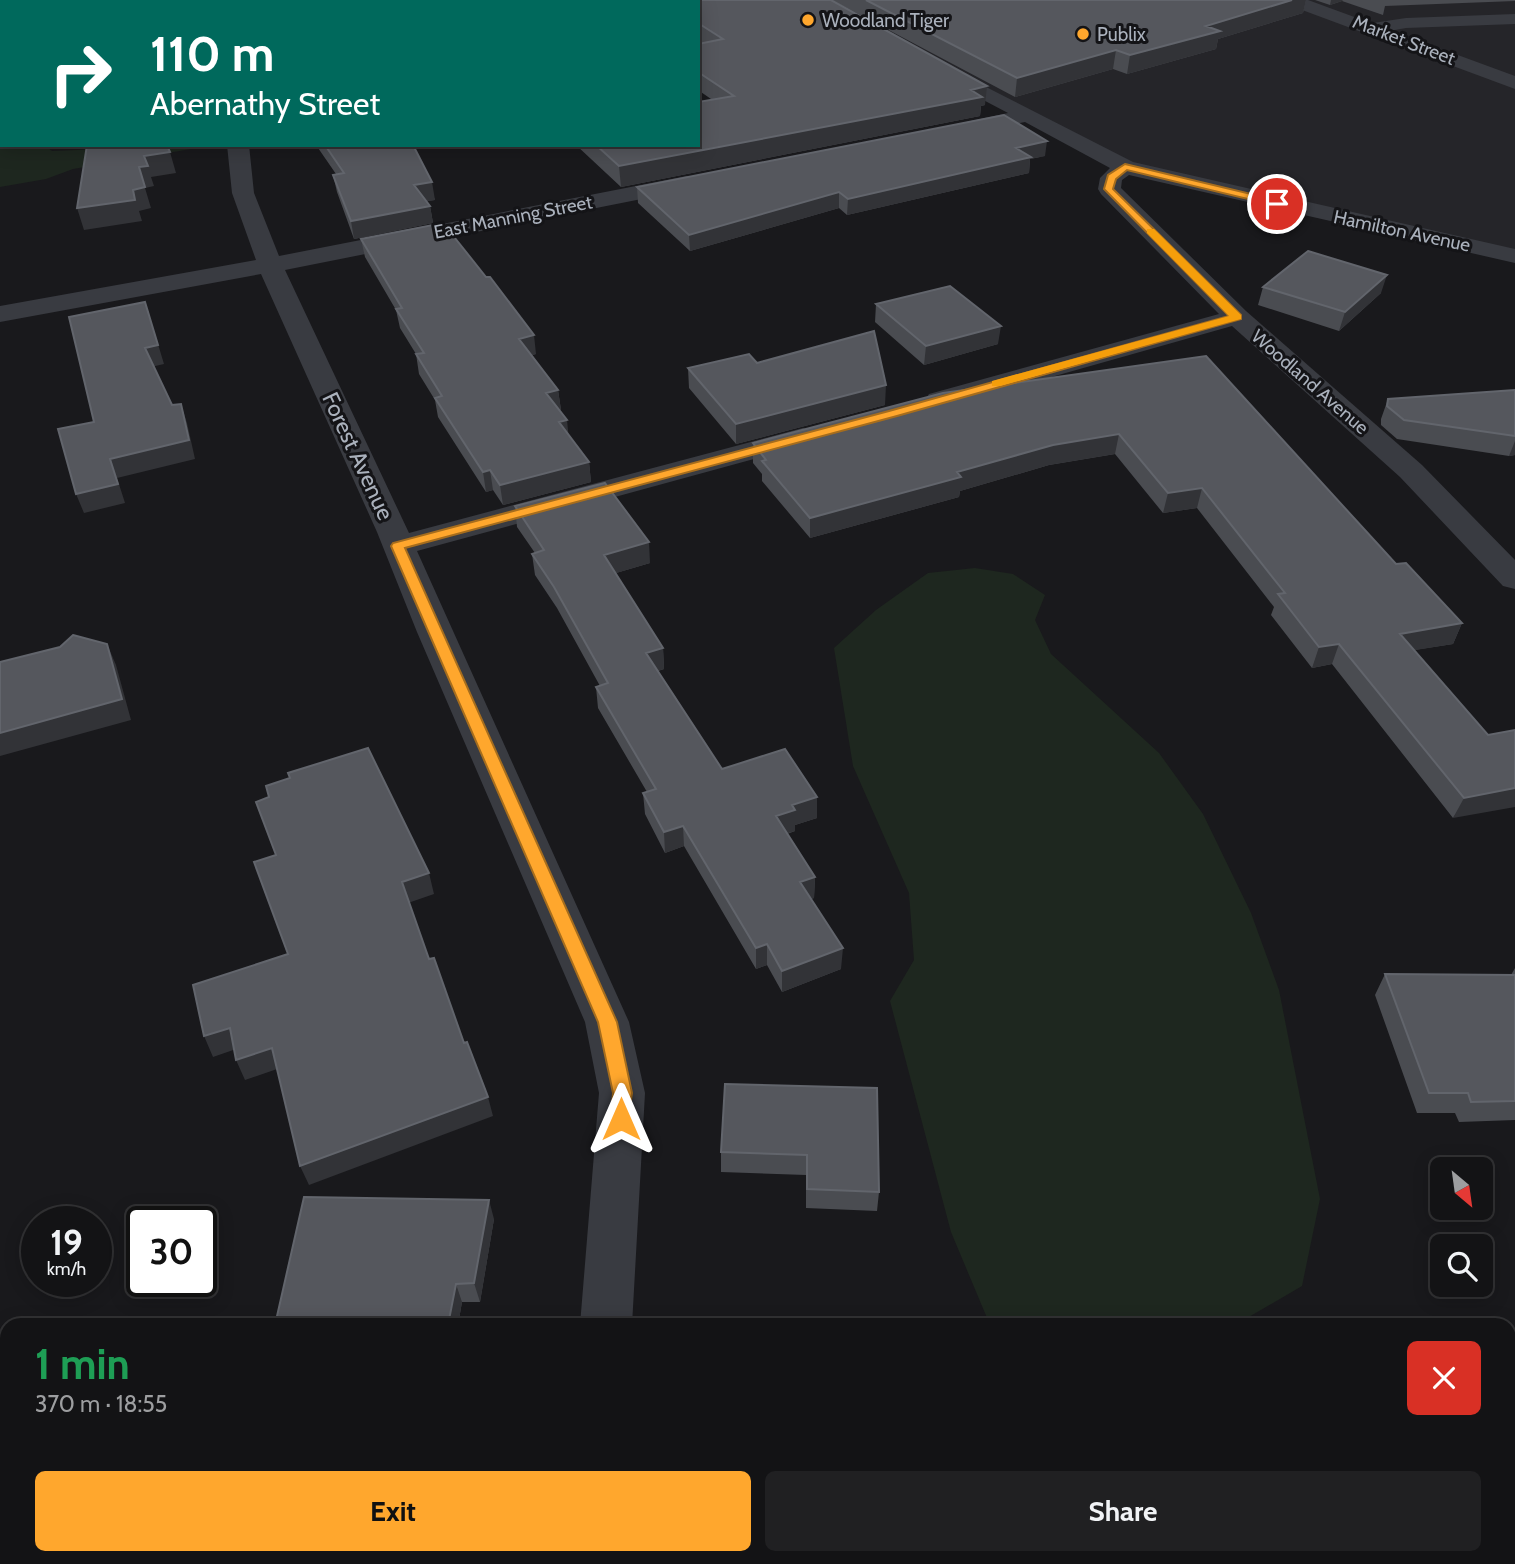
<!DOCTYPE html>
<html lang="en">
<head>
<meta charset="utf-8">
<style>
  :root { --surface:#131315; --page:#202022; --text:#f1f3f6; --muted:#9d9ea0; --line:#323234; --accent:#ffa72d }
  body { margin:0; font-family:Cabin,sans-serif; background:var(--page); color:var(--text); height:100vh; display:flex; flex-direction:column; font-size:26px; white-space:nowrap }
  * { box-sizing:border-box; margin:0 }
  p { font-size:23px; color:var(--muted) }
  .icon { flex:none; width:38px; height:38px; fill:none; stroke:currentColor; stroke-width:2; stroke-linecap:round; stroke-linejoin:round }
  .map { position:relative; flex:1; overflow:hidden }
  .side { position:absolute; left:0px; top:1318px; width:1516px; height:247px; display:flex; flex-direction:column; background:var(--surface); border-radius:21px 21px 0 0; box-shadow:0 4px 18px #0003,0 0 0 2px var(--line) }
  .side>* { flex:none }
  .hud { position:absolute; left:0px; top:0px; width:700px; height:147px; box-shadow:0 4px 18px #0003,0 0 0 2px var(--line); background:#00695c; color:#fff; overflow:hidden }
  .needle { width:46px; rotate:151deg }
  .controls { position:absolute; left:1430px; top:1157px; display:grid; gap:14px }
  .controls a { display:grid; place-items:center; width:63px; height:63px; border-radius:10px; background:var(--surface); box-shadow:0 4px 18px #0003,0 0 0 2px var(--line); font-size:35px }
  .speed { position:absolute; left:21px; top:1206px; display:flex; gap:14px; font-size:35px; font-weight:700; text-align:center }
  .speed>* { display:grid; place-content:center; width:91px; height:91px; border-radius:50%; background:var(--surface); box-shadow:0 4px 18px #0003,0 0 0 2px var(--line); line-height:1 }
  .speed small { font-size:18px; font-weight:400 }
  .speed .limit { border:4px solid #111; border-radius:10px; background:#fff; color:#111 }
  .pin { position:absolute; display:grid; place-items:center; width:60px; height:60px; color:#fff; margin:-30px; border:4px solid #fff; border-radius:50%; box-shadow:0 2px 7px #0007 }
  .me { position:absolute; width:77px; margin:-38px; rotate:0deg; stroke-linejoin:round; filter:drop-shadow(0 0 5px #0008) }
  .turn { display:flex; align-items:center; gap:24px; height:147px; padding:0 35px; font-size:32px }
  .turn .icon { width:91px; height:91px; stroke-width:2.5 }
  .turn b { display:block; font-size:49px; line-height:60px }
  .round { display:grid; place-items:center; flex:none; width:74px; height:74px; border-radius:10px; background:var(--page) }
  .summary { display:flex; align-items:center; justify-content:space-between; height:119px; padding:0 35px }
  h1 { font-size:42px; font-weight:800; line-height:52px; color:#1e9e55 }
  .button { display:flex; gap:14px; margin-top:auto; padding:14px 35px }
  .button a { flex:1; height:80px; border-radius:10px; background:var(--accent); color:#111; font-size:28px; font-weight:800; line-height:80px; text-align:center }
  .button a+a { background:var(--page); color:var(--text) }
  .map>svg:first-child { display:block }
  .built { fill:#252529 }
  .green { fill:#1e271f }
  .lines { fill:none; stroke-linecap:round; stroke-linejoin:round }
  .minor { fill:#393b41; fill-rule:evenodd }
  .tertiary { fill:#393b41; fill-rule:evenodd }
  .wall { fill:#4a4c51 }
  .shaded-wall { fill:#323337 }
  .building { fill:#55575d; stroke:#62656c; stroke-width:2 }
  .route { fill:#ffa72d; stroke:#a66d1d; stroke-width:2 }
  .slow { fill:#f59e0b }
  .poi-dot { fill:#ffa72d; stroke:#141417; stroke-width:2.5 }
  .labels { text-anchor:middle; dominant-baseline:central; stroke-width:6; stroke-linejoin:round; paint-order:stroke }
  .far-poi-label { font-size:19px; fill:#aab1bc; stroke:#141417; text-anchor:start }
  .far-street-label { font-size:19px; fill:#aab1bc; stroke:#141417 }
  .street-label { font-size:23px; fill:#aab1bc; stroke:#141417 }
</style>
</head>
<body>
<div class="map">
<svg width="1515" height="1564" viewBox="0 0 1515 1564">
  <rect width="100%" height="100%" fill="#19191c"/>
  <!-- built -->
  <path class="built" d="M 813,0 L 1515,0 L 1515,256 L 1125,167 Z"/>
  <!-- green -->
  <path class="green" d="M 0,129 L 2,145 L 44,145 L 52,151 L 200,145 L 197,148 L 73,169 L 46,179 L 0,187 Z
    M 975,568 L 1013,574 L 1045,595 L 1035,620 L 1051,654 L 1159,753 L 1203,814 L 1251,913 L 1279,990 L 1320,1199 L 1302,1286 L 1235,1325 L 990,1325 L 951,1232 L 890,1001 L 914,960 L 909,893 L 853,766 L 834,648 L 876,610 L 928,573 Z"/>
  <g class="lines">
    <!-- minor -->
    <path class="minor" d="M 223,0 L 241,0 L 241,2 L 223,2 Z
      M 1515,14 L 1515,24 L 1406,28 L 1373,34 L 1364,28 L 1366,24 L 1406,18 Z
      M 939,63 L 1133,162 L 1515,249 L 1515,263 L 1129,175 L 1122,180 L 1121,188 L 1246,311 L 1422,465 L 1515,560 L 1515,589 L 1503,586 L 1400,477 L 1232,326 L 949,406 L 939,409 L 929,406 L 925,400 L 929,394 L 1219,314 L 1101,194 L 1098,189 L 1100,178 L 1110,168 L 1025,122 L 959,135 L 952,133 L 948,129 L 952,125 L 1008,113 L 932,73 L 929,69 L 932,65 Z
      M 227,145 L 249,145 L 254,193 L 279,256 L 687,176 L 695,178 L 698,183 L 695,188 L 687,190 L 285,270 L 409,533 L 803,428 L 813,431 L 818,437 L 813,443 L 417,551 L 629,1022 L 645,1093 L 632,1325 L 580,1325 L 599,1093 L 585,1022 L 417,632 L 377,532 L 261,274 L 0,322 L 0,306 L 256,260 L 232,193 Z
      M 560,1558 L 619,1558 L 620,1564 L 560,1564 Z"/>
    <!-- tertiary -->
    <path class="tertiary" d="M 1283,0 L 1308,0 L 1515,76 L 1515,89 L 1286,4 Z"/>
  </g>
  <!-- wall -->
  <path class="wall" d="M 636,0 L 831,0 L 985,105 L 981,106 L 980,116 L 621,187 L 576,145 L 698,145 L 711,99 L 698,90 L 698,44 L 701,43 L 698,41 L 698,2 L 638,2 Z
    M 832,0 L 1306,0 L 1303,13 L 1218,39 L 1216,49 L 1127,74 L 1113,69 L 1015,97 Z
    M 1315,0 L 1515,0 L 1515,1 L 1385,6 L 1383,15 L 1342,1 L 1330,5 Z
    M 316,145 L 413,145 L 435,200 L 426,201 L 430,206 L 433,223 L 354,239 L 337,192 L 333,175 L 336,174 Z
    M 1045,156 L 1030,159 L 1029,173 L 847,215 L 839,208 L 690,251 L 638,203 L 637,187 Z
    M 361,239 L 536,354 L 532,355 L 558,390 L 561,410 L 559,410 L 568,434 L 589,462 L 591,482 L 503,505 L 493,490 L 486,492 L 438,417 L 435,400 L 419,374 L 416,354 L 400,328 L 396,310 L 365,257 Z
    M 1263,287 L 1381,293 L 1339,331 L 1258,305 Z
    M 876,304 L 998,344 L 924,365 L 875,322 Z
    M 1206,356 L 1396,564 L 1462,623 L 1453,644 L 1414,650 L 1488,735 L 1515,730 L 1453,818 L 1332,664 L 1312,668 L 1271,615 L 1274,607 L 1197,508 L 1163,513 L 1115,454 L 1049,465 L 960,491 L 959,497 L 810,538 L 762,481 L 762,474 L 753,463 L 753,443 Z
    M 757,363 L 885,405 L 736,444 L 689,388 L 688,368 Z
    M 1515,390 L 1515,455 L 1509,456 L 1397,439 L 1381,425 L 1381,419 L 1388,399 Z
    M 515,506 L 650,563 L 616,573 L 663,648 L 664,669 L 658,671 L 722,769 L 817,797 L 817,818 L 795,825 L 795,831 L 787,834 L 815,877 L 814,898 L 811,899 L 841,969 L 782,992 L 767,965 L 756,969 L 684,846 L 665,853 L 645,814 L 643,793 L 647,792 L 598,708 L 596,687 L 600,686 L 557,608 L 535,575 L 532,554 L 535,553 L 517,527 Z
    M 1515,968 L 1515,1120 L 1459,1122 L 1455,1113 L 1417,1113 L 1375,995 L 1385,974 L 1511,975 Z
    M 725,1084 L 879,1192 L 877,1211 L 806,1208 L 806,1175 L 721,1172 L 721,1152 Z
    M 494,1219 L 480,1302 L 462,1302 L 458,1325 L 275,1325 Z"/>
  <!-- shaded-wall -->
  <path class="shaded-wall" d="M 1292,0 L 1306,0 L 1303,13 L 1218,39 L 1216,49 L 1127,74 L 1130,55 L 1206,26 Z
    M 1331,0 L 1343,0 L 1342,1 L 1330,5 Z
    M 0,28 L 2,28 L 2,47 L 0,48 Z
    M 1116,50 L 1113,69 L 1015,97 L 1017,78 Z
    M 987,86 L 985,105 L 981,106 L 980,116 L 621,187 L 619,166 L 971,90 Z
    M 1047,141 L 1045,156 L 1030,159 L 1029,173 L 847,215 L 848,199 L 1016,148 Z
    M 170,152 L 176,173 L 151,177 L 154,186 L 145,188 L 151,208 L 139,211 L 142,221 L 84,230 L 77,208 L 133,190 L 139,167 L 144,156 Z
    M 432,182 L 435,200 L 417,203 L 414,185 Z
    M 839,192 L 839,208 L 690,251 L 689,235 Z
    M 430,206 L 433,223 L 354,239 L 351,221 Z
    M 1387,275 L 1381,293 L 1339,331 L 1345,312 Z
    M 151,321 L 164,364 L 151,367 L 145,348 Z
    M 1001,326 L 998,344 L 924,365 L 926,346 Z
    M 534,335 L 536,354 L 521,358 L 519,339 Z
    M 886,385 L 885,405 L 736,444 L 736,424 Z
    M 558,390 L 561,410 L 548,413 L 546,393 Z
    M 181,404 L 187,423 L 195,459 L 117,478 L 125,503 L 84,513 L 76,494 L 110,459 Z
    M 567,420 L 569,440 L 559,422 Z
    M 1119,434 L 1115,454 L 1049,465 L 960,491 L 959,497 L 810,538 L 810,518 L 957,472 L 1053,445 Z
    M 1515,441 L 1515,455 L 1509,456 Z
    M 589,462 L 591,482 L 503,505 L 500,485 Z
    M 490,470 L 493,490 L 486,492 L 483,472 Z
    M 1202,488 L 1197,508 L 1163,513 L 1168,493 Z
    M 649,542 L 650,563 L 606,576 L 604,555 Z
    M 1462,623 L 1453,644 L 1391,654 L 1400,634 Z
    M 107,644 L 116,665 L 131,720 L 0,756 L 0,733 Z
    M 1339,644 L 1332,664 L 1312,668 L 1319,647 Z
    M 663,648 L 664,669 L 647,674 L 646,653 Z
    M 1515,788 L 1515,807 L 1453,818 L 1464,798 Z
    M 817,797 L 817,818 L 795,825 L 795,831 L 775,837 L 776,816 L 792,805 Z
    M 683,826 L 684,846 L 665,853 L 664,832 Z
    M 429,873 L 434,894 L 408,903 L 402,882 Z
    M 815,877 L 814,898 L 800,903 L 800,882 Z
    M 767,944 L 767,965 L 756,969 L 756,948 Z
    M 843,948 L 841,969 L 782,992 L 782,971 Z
    M 230,1028 L 239,1048 L 213,1057 L 204,1036 Z
    M 272,1048 L 280,1068 L 245,1080 L 236,1060 Z
    M 488,1097 L 493,1116 L 309,1185 L 300,1166 Z
    M 489,1200 L 494,1219 L 480,1302 L 474,1283 Z
    M 456,1284 L 462,1302 L 458,1325 L 448,1325 Z"/>
  <!-- building -->
  <path class="building" d="M 0,0 L 202,0 L 202,2 L 2,2 L 2,28 L 0,28 Z
    M 293,0 L 341,0 L 342,2 L 293,2 Z
    M 662,0 L 831,0 L 987,86 L 971,90 L 982,97 L 619,166 L 596,145 L 698,145 L 698,102 L 734,96 L 698,72 L 698,44 L 723,39 L 698,23 L 698,2 L 665,2 Z
    M 866,0 L 1292,0 L 1206,26 L 1220,31 L 1130,55 L 1116,50 L 1017,78 Z
    M 1004,115 L 1047,141 L 1016,148 L 1031,157 L 848,199 L 839,192 L 689,235 L 637,187 Z
    M 87,145 L 167,145 L 170,152 L 144,156 L 148,166 L 139,167 L 145,187 L 133,190 L 135,200 L 77,208 Z
    M 325,145 L 413,145 L 432,182 L 414,185 L 430,206 L 351,221 L 333,175 L 344,173 Z
    M 443,223 L 486,277 L 490,277 L 534,335 L 519,339 L 558,390 L 546,393 L 567,420 L 559,422 L 589,462 L 500,485 L 490,470 L 483,472 L 435,398 L 442,396 L 416,354 L 424,353 L 396,309 L 402,308 L 361,239 Z
    M 1308,251 L 1387,275 L 1345,312 L 1263,287 Z
    M 950,286 L 1001,326 L 926,346 L 876,304 Z
    M 145,302 L 158,345 L 145,348 L 172,405 L 181,404 L 189,440 L 110,459 L 118,484 L 76,494 L 58,429 L 94,422 L 69,317 Z
    M 874,331 L 886,385 L 736,424 L 688,368 L 749,354 L 757,363 Z
    M 1206,356 L 1396,564 L 1406,563 L 1462,623 L 1400,634 L 1488,735 L 1515,730 L 1515,788 L 1464,798 L 1339,644 L 1319,647 L 1278,594 L 1285,593 L 1202,488 L 1168,493 L 1119,434 L 1053,445 L 957,472 L 961,477 L 810,518 L 762,461 L 766,460 L 753,443 L 943,393 Z
    M 1515,390 L 1515,436 L 1404,420 L 1387,406 L 1388,399 Z
    M 605,483 L 649,542 L 604,555 L 663,648 L 646,653 L 722,769 L 785,749 L 817,797 L 792,805 L 795,810 L 776,816 L 815,877 L 800,882 L 843,948 L 782,971 L 767,944 L 756,948 L 683,826 L 664,832 L 643,793 L 656,789 L 596,687 L 608,683 L 554,587 L 532,554 L 544,550 L 515,506 Z
    M 73,635 L 107,644 L 122,699 L 0,733 L 0,662 L 60,647 Z
    M 368,748 L 429,873 L 402,882 L 429,959 L 434,958 L 464,1043 L 467,1042 L 488,1097 L 300,1166 L 272,1048 L 236,1060 L 230,1028 L 204,1036 L 193,985 L 288,954 L 254,862 L 276,855 L 256,802 L 269,797 L 266,786 L 290,778 L 288,773 Z
    M 1385,974 L 1515,975 L 1515,1101 L 1471,1102 L 1468,1093 L 1429,1093 Z
    M 725,1084 L 877,1088 L 879,1192 L 807,1189 L 807,1155 L 721,1152 Z
    M 304,1197 L 489,1200 L 474,1283 L 456,1284 L 448,1325 L 275,1325 Z
    M 1508,1541 L 1515,1560 L 1515,1564 L 850,1564 L 850,1558 L 1508,1558 Z"/>
  <!-- route -->
  <path class="route" d="M 1125,164 L 1280,201 L 1280,206 L 1277,206 L 1127,170 L 1116,179 L 1113,189 L 1241,315 L 1241,319 L 897,416 L 405,548 L 617,1022 L 632,1093 L 627,1125 L 621,1127 L 614,1125 L 611,1119 L 613,1093 L 598,1022 L 391,546 L 393,543 L 889,411 L 1229,316 L 1104,189 L 1108,175 Z"/>
  <!-- slow -->
  <path class="slow" d="M 1147,229 L 1154,229 L 1241,315 L 1241,319 L 1000,386 L 992,386 L 992,381 L 1229,316 L 1147,233 Z"/>
  <!-- markers -->
  <g class="poi-dot">
    <circle cx="808" cy="20" r="7"/>
    <circle cx="1083" cy="34" r="7"/>
  </g>
  <g class="labels">
    <!-- far-poi labels -->
    <g class="far-poi-label">
      <text x="822" y="20">Woodland Tiger</text>
      <text x="1097" y="34">Publix</text>
    </g>
    <!-- far-street labels -->
    <g class="far-street-label">
      <text transform="translate(1404 40) rotate(21)">Market Street</text>
      <text transform="translate(513 217) rotate(-11)">East Manning Street</text>
      <text transform="translate(1402 231) rotate(12)">Hamilton Avenue</text>
      <text transform="translate(1310 382) rotate(41)">Woodland Avenue</text>
    </g>
    <!-- street labels -->
    <g class="street-label">
      <text transform="translate(358 456) rotate(65)">Forest Avenue</text>
    </g>
  </g>
</svg>
<div class="controls">
<a><svg class="needle" viewBox="-14 -14 28 28"><path d="M0-13l5 13h-10z" fill="#e53935"/><path d="M0 13l5-13h-10z" fill="#9d9ea0"/></svg></a>
<a><svg class="icon" aria-label="search" viewBox="0 0 24 24"><circle cx="10" cy="10" r="6"/><path d="M15 15l6 6"/></svg></a>
</div>
<div class="speed"><div>19<small>km/h</small></div><div class="limit">30</div></div>
<div class="pin" style="left:1277px;top:204px;background:#d93025"><svg class="icon" aria-label="arrive" viewBox="0 0 24 24"><path d="M6 21V4h12l-3 4 3 4H6"/></svg></div>
<svg class="me" style="left:621px;top:1119px" viewBox="-20 -20 40 40"><path d="M0-17L14 15 0 8-14 15z" fill="#ffa72d" stroke="#fff" stroke-width="4"/></svg>
<div class="hud">
<div class="turn"><svg class="icon" aria-label="right" viewBox="0 0 24 24"><path d="M7 20v-9h11M14 6l5 5-5 5"/></svg><div><b>110 m</b>Abernathy Street</div></div>
</div>
<section class="side">
<div class="summary"><div><h1>1 min</h1><p>370 m · 18:55</p></div><a class="round" style="background:#d93025;color:#fff"><svg class="icon" aria-label="close" viewBox="0 0 24 24"><path d="M6 6l12 12M18 6L6 18"/></svg></a></div>
<div class="button"><a>Exit</a><a>Share</a></div>
</section>
</div>
</body>
</html>
